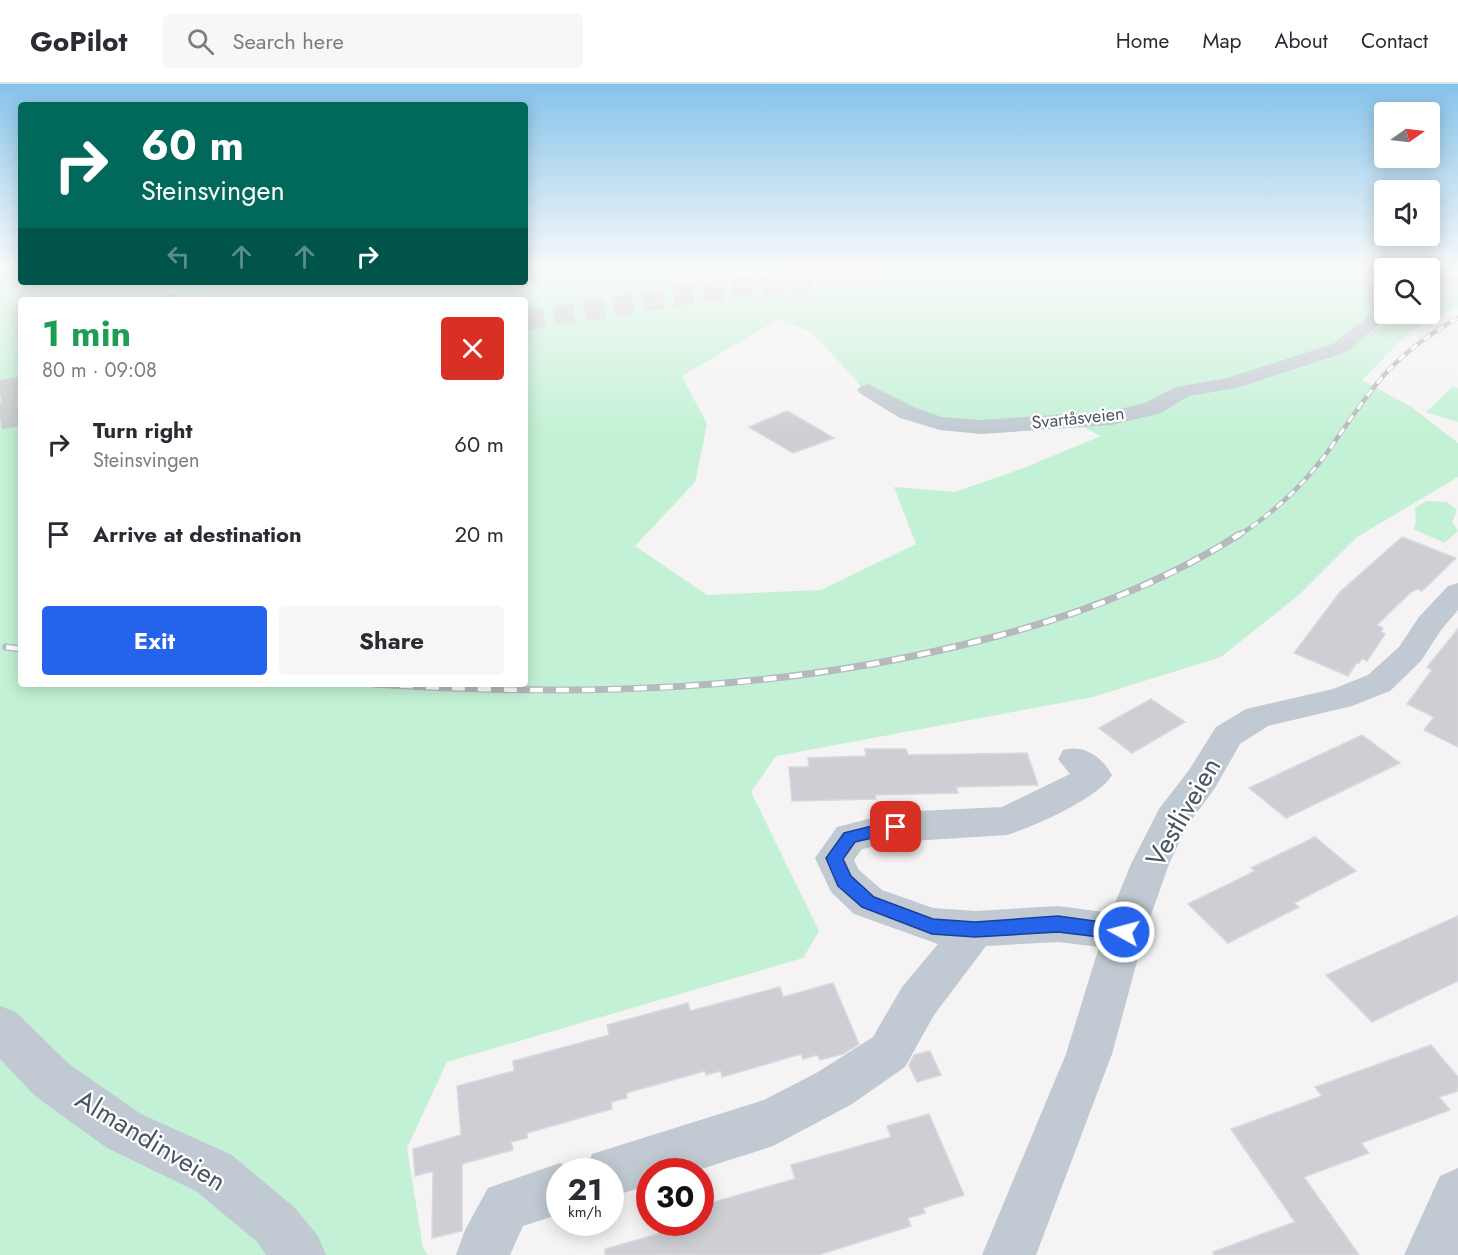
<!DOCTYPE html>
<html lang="en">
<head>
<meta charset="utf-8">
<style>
  :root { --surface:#fff; --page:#f7f7f7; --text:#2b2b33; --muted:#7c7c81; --line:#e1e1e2; --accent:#2563eb }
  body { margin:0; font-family:Jost,sans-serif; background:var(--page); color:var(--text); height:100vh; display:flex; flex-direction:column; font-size:22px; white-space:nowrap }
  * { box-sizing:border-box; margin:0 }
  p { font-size:20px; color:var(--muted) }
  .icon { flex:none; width:33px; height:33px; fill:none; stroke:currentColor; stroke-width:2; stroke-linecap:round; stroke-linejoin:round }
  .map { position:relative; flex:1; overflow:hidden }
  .details { position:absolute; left:18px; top:213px; width:510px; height:390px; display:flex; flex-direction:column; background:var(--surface); border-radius:6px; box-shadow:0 3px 15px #0003 }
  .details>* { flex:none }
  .banner { position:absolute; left:18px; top:18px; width:510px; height:183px; border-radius:6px; box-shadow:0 3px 15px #0003; background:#00695c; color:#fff; overflow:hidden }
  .needle { width:39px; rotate:76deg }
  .tools { position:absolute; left:1374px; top:18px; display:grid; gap:12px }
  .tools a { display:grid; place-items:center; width:66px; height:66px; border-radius:6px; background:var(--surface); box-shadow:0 3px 15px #0003; font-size:30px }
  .speed { position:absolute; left:546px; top:1074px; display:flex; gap:12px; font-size:30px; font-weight:700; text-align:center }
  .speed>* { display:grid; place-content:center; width:78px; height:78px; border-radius:50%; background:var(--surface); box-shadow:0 3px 15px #0003; line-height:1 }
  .speed small { font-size:15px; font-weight:400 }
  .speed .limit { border:9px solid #d22; background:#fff; color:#111 }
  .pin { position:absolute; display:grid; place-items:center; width:51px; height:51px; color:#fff; margin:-26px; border-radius:12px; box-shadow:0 3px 9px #0006 }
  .me { position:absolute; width:66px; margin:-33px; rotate:277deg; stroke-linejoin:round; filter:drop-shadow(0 0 4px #0008) }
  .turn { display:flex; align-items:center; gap:21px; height:126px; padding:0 24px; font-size:27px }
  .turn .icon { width:78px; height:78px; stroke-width:2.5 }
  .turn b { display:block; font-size:42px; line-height:51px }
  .lanes { display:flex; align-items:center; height:57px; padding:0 24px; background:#0003; justify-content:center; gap:30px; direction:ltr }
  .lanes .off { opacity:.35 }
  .round { display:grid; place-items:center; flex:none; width:63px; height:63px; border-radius:6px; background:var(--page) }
  .summary { display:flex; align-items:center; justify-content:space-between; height:102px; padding:0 24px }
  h1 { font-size:36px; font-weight:700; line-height:45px; color:#1e9e55 }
  .action { display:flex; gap:12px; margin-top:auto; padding:12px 24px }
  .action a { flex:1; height:69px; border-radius:6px; background:var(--accent); color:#fff; font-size:24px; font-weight:700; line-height:69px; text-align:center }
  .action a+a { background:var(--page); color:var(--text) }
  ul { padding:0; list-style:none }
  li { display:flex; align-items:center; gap:18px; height:90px; padding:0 24px }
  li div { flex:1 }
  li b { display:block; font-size:22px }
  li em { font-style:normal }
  header { display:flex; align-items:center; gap:36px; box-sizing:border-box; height:84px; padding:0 30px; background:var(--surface); border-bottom:2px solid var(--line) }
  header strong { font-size:28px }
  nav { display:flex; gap:33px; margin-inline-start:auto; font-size:21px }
  .search { width:420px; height:54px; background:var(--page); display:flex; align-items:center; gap:15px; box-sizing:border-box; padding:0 21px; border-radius:6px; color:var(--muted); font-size:22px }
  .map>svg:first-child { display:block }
  .green { fill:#c3f1d5; fill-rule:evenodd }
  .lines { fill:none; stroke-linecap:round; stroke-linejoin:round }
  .stream { fill:#90daee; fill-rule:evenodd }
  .building { fill:#cdcfd5; stroke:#d7d9de; stroke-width:1.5 }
  .trunk-tunnel-far1 { stroke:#caccce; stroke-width:20; stroke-dasharray:20 10; stroke-linecap:butt }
  .trunk-tunnel { stroke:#caccce; stroke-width:25; stroke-dasharray:25 12; stroke-linecap:butt }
  .minor { fill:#c1cad2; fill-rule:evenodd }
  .rail-far1-casing { stroke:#b5b8bd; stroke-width:4.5 }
  .rail-casing { stroke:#b5b8bd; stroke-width:7 }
  .rail-far1 { stroke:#fff; stroke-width:3; stroke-dasharray:8; stroke-linecap:butt }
  .rail { stroke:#fff; stroke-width:4.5; stroke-dasharray:13; stroke-linecap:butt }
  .route { fill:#2563eb; stroke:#184099; stroke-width:1.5 }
  .labels { text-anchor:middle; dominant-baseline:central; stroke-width:4.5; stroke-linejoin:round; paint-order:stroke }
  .far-street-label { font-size:18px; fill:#4a5661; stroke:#fff }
  .near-street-label { font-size:27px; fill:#4a5661; stroke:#fff }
</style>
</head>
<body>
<header>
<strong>GoPilot</strong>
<div class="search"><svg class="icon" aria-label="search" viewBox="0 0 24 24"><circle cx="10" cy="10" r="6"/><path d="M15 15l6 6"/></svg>Search here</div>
<nav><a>Home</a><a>Map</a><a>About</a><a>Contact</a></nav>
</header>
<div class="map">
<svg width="1458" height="1171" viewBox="0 0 1458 1171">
  <rect width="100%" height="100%" fill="#f5f3f3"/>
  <!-- green -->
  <path class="green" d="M 0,186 L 21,186 L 21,198 L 525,198 L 525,186 L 1384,186 L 1384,230 L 1430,230 L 1430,186 L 1458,186 L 1458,223 L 1409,248 L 1362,296 L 1410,322 L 1458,359 L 1458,393 L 1357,453 L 1300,510 L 1221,573 L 1093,613 L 776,672 L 751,708 L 819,847 L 803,874 L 447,978 L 407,1064 L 423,1164 L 428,1171 L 0,1171 ZM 21,216 L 525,216 L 525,600 L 21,600 ZM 779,235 L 811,248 L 858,298 L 857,300 L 887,316 L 964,340 L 1081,342 L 1101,352 L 1021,385 L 955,408 L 894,403 L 916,460 L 821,506 L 707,511 L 635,462 L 695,398 L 707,340 L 682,292 Z
    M 1453,302 L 1458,304 L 1458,338 L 1426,328 Z
    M 1426,417 L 1447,418 L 1457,426 L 1452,438 L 1458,447 L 1444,459 L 1414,445 L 1416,437 L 1415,424 Z"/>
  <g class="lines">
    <!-- stream -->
    <path class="stream" d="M 208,198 L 215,198 L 162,216 L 155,216 Z"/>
  </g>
  <!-- building -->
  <path class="building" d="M 787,327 L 834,354 L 793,369 L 749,343 Z
    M 1402,453 L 1456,474 L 1422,507 L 1417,505 L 1411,508 L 1377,541 L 1383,544 L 1381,548 L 1385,550 L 1367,577 L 1362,574 L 1359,579 L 1357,578 L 1348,592 L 1294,569 L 1340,508 Z
    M 1458,545 L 1458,663 L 1424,646 L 1434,633 L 1407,620 L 1432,586 L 1427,583 Z
    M 1151,615 L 1185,638 L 1132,669 L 1099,644 Z
    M 1362,651 L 1400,679 L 1286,734 L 1249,704 Z
    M 865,665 L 906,665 L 908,671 L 1027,669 L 1038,701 L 956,703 L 958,709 L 875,711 L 876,715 L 792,717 L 789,683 L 809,683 L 808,674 L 866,672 Z
    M 1315,753 L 1356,787 L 1294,819 L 1299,823 L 1228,859 L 1188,820 L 1255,787 L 1251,784 Z
    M 1458,832 L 1458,897 L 1372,938 L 1326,891 Z
    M 833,899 L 859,960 L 843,970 L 820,976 L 817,971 L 803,975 L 801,970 L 722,993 L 721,987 L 706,991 L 705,987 L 626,1009 L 627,1014 L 611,1018 L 612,1025 L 527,1049 L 527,1054 L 511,1058 L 513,1066 L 462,1080 L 462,1147 L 432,1154 L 433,1087 L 415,1092 L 413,1065 L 461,1051 L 457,1002 L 514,987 L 513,977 L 609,951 L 607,941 L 688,919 L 690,927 L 780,903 L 783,913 Z
    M 1431,961 L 1458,993 L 1458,1007 L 1439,1013 L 1450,1026 L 1361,1059 L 1369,1069 L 1304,1093 L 1359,1171 L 1214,1171 L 1213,1168 L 1295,1138 L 1231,1045 L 1322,1012 L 1315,1003 Z
    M 930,967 L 941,991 L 917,998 L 909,981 L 914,971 Z
    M 929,1030 L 964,1111 L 923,1124 L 925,1129 L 908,1134 L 911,1142 L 818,1171 L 605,1171 L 605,1165 L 700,1138 L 700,1122 L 795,1095 L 791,1081 L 891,1053 L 887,1042 Z"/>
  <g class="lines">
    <!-- trunk-tunnel-far1 -->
    <path class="trunk-tunnel-far1" d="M 525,237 L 705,208 L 880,186"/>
    <!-- trunk-tunnel -->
    <path class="trunk-tunnel" d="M 0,309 L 21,305
      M 0,333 L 21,329"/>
    <!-- minor -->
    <path class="minor" d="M 1430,190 L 1458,191 L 1458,201 L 1430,200 Z
      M 1384,194 L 1384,230 L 1389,230 L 1389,232 L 1347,268 L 1237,304 L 1189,312 L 1161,329 L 1112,341 L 981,350 L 940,346 L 900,334 L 861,310 L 857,306 L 861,302 L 868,300 L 916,324 L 942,333 L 981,336 L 1112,327 L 1145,319 L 1176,303 L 1227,294 L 1333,260 L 1371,230 L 1367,204 L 1378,195 Z
      M 1458,499 L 1458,526 L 1441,546 L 1421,577 L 1390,607 L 1352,622 L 1268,642 L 1240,660 L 1215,704 L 1187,742 L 1169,780 L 1145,848 L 1112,970 L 1036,1171 L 982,1171 L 1066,970 L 1099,863 L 1058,858 L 986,862 L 934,931 L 905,983 L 852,1020 L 773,1062 L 692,1088 L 650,1088 L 650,1101 L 610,1113 L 610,1088 L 585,1088 L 592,1070 L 764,1016 L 818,988 L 873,953 L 902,903 L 938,860 L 854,830 L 831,808 L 815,774 L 837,743 L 896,728 L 1002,723 L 1070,690 L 1058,675 L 1063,666 C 1084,660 1101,672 1112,691 C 1099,714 1033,743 1007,751 L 896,758 L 862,765 L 854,776 L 859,786 L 882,806 L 933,824 L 975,827 L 1058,822 L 1111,829 L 1131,780 L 1159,725 L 1189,686 L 1216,643 L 1246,625 L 1333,605 L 1368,591 L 1399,563 L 1419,533 L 1448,502 Z
      M 0,922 L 16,928 L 69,980 L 141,1030 L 232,1071 L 294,1123 L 318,1152 L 326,1171 L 266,1171 L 258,1159 L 196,1107 L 107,1064 L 35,1012 L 0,975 Z
      M 560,1079 L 579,1088 L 560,1088 L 560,1130 L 523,1142 L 510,1171 L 456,1171 L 465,1146 L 488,1104 Z
      M 1458,1084 L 1458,1171 L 1404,1171 L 1440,1092 Z"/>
    <defs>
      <path id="rail-far1" d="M 1238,452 C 1269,432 1297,407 1320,378 C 1342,349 1361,317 1385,290 C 1406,267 1431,249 1458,234"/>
      <path id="rail" d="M 6,563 L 21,565
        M 374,600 C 578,613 782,608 982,556 C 1073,533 1160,501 1240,450"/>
    </defs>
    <!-- rail-far1 casing -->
    <use href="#rail-far1" class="rail-far1-casing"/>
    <!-- rail casing -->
    <use href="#rail" class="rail-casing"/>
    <!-- rail-far1 -->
    <use href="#rail-far1" class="rail-far1"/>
    <!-- rail -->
    <use href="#rail" class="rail"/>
  </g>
  <!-- sky -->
  <linearGradient id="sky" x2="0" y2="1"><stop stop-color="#85c3ea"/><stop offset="0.53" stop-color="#fafafa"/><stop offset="1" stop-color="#fafafa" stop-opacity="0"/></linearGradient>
  <rect width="1458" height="350" fill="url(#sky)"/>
  <!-- route -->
  <path class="route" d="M 896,736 L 902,738 L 904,743 L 902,747 L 855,758 L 843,775 L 851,792 L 874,813 L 933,835 L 975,838 L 1058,832 L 1124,841 L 1131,843 L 1133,848 L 1131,854 L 1124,856 L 1058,848 L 975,853 L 932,850 L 862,823 L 838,802 L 826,774 L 844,749 Z"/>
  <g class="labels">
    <!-- far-street labels -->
    <g class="far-street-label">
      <text transform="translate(1078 334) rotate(-6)">Svartåsveien</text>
    </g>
    <!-- near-street labels -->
    <g class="near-street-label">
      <text transform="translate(1183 728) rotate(-60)">Vestliveien</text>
      <text transform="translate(151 1056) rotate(31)">Almandinveien</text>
    </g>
  </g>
</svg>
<div class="tools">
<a><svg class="needle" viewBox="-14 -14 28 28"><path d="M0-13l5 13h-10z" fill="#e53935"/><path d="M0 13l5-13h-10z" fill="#7c7c81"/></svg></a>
<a><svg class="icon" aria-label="sound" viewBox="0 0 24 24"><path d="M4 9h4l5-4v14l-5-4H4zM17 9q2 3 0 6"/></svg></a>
<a><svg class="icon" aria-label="search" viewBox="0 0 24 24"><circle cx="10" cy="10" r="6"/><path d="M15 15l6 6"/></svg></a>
</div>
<div class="speed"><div>21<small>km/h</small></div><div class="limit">30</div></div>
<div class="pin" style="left:896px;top:743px;background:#d93025"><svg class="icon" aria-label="arrive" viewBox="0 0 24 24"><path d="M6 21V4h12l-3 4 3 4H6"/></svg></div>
<svg class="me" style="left:1124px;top:848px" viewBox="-20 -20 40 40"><circle r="17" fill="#2563eb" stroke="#fff" stroke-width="3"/><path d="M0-11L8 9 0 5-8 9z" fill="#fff"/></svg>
<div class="banner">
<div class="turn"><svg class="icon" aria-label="right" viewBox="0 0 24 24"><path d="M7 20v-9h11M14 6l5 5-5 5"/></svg><div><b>60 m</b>Steinsvingen</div></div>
<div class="lanes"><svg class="icon off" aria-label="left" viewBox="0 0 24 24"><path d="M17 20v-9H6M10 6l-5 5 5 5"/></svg><svg class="icon off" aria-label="ahead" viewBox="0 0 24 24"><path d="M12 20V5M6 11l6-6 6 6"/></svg><svg class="icon off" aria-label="ahead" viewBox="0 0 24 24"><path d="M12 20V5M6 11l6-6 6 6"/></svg><svg class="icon" aria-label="right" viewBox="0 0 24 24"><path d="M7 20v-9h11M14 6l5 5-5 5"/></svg></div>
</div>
<section class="details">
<div class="summary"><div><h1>1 min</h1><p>80 m · 09:08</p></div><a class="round" style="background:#d93025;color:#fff"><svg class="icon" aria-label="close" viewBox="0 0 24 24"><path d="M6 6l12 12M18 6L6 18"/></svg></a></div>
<ul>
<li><svg class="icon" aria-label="right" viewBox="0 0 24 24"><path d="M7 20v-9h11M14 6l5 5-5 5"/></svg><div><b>Turn right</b><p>Steinsvingen</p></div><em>60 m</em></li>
<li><svg class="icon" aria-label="arrive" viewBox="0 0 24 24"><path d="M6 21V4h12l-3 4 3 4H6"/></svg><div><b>Arrive at destination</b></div><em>20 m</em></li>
</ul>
<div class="action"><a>Exit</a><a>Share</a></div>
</section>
</div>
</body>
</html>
